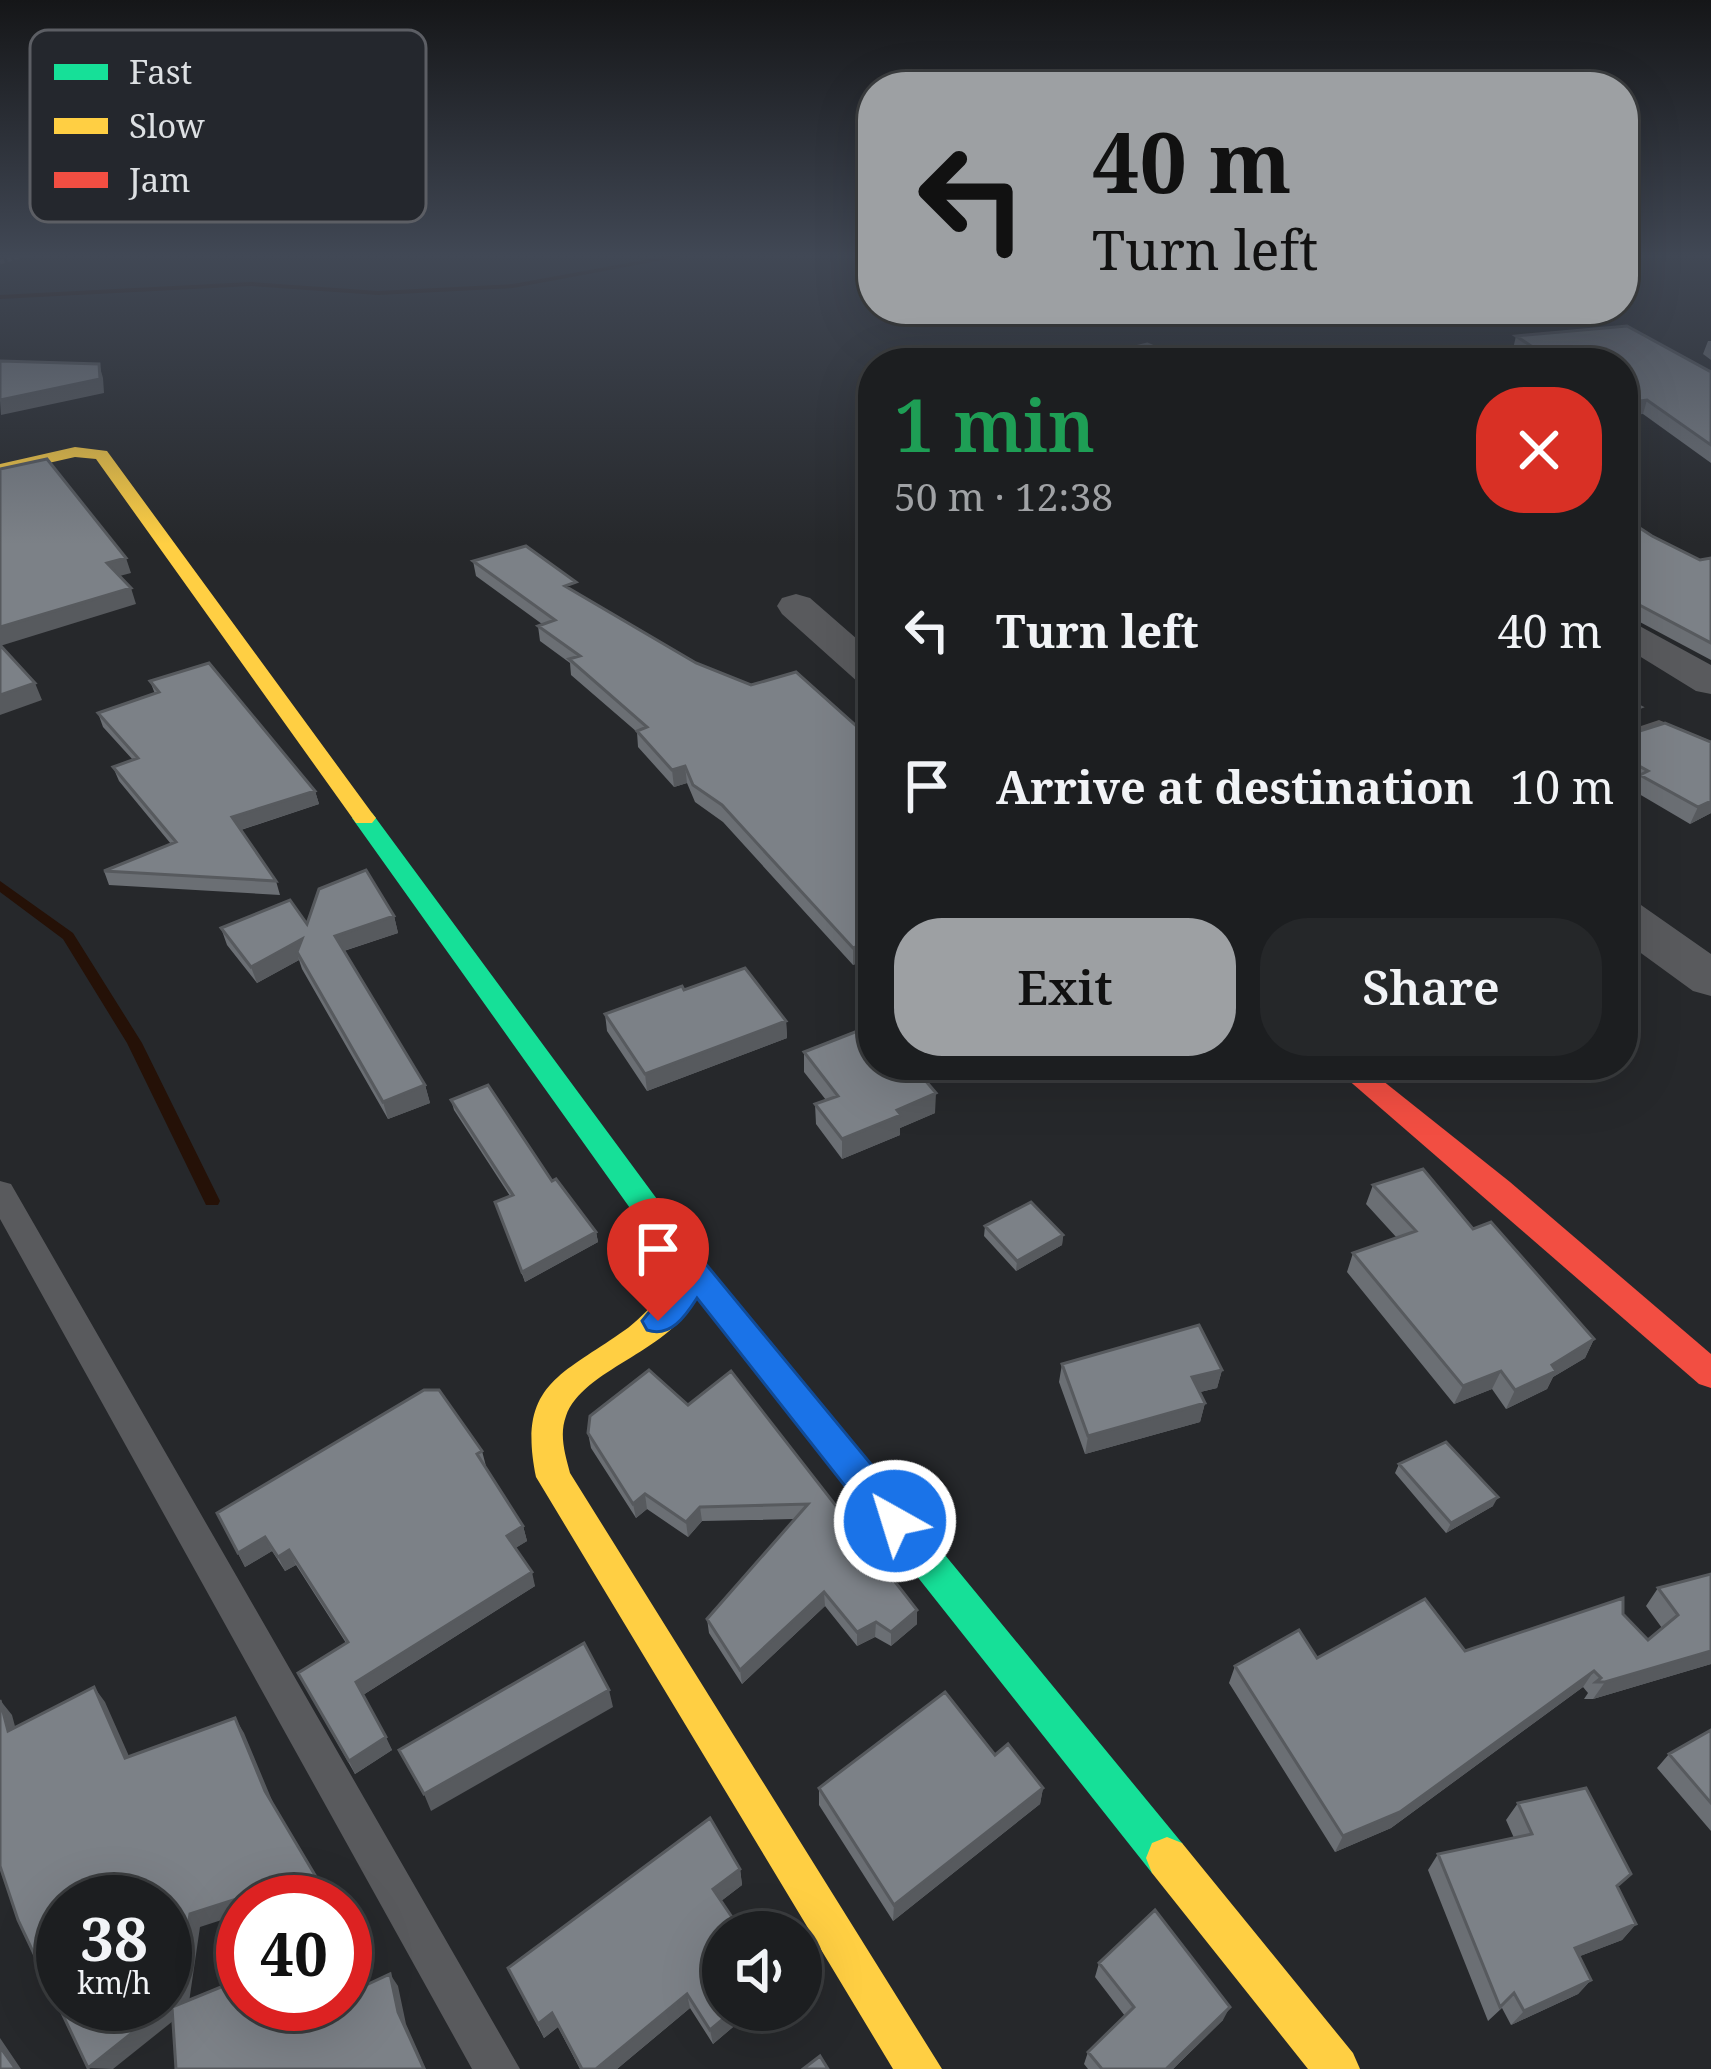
<!DOCTYPE html>
<html lang="en">
<head>
<meta charset="utf-8">
<style>
  :root { --surface:#1c1e20; --page:#252729; --text:#f1f3f6; --muted:#a0a2a5; --line:#3a3c3e; --accent:#9da0a3 }
  body { margin:0; font-family:"Noto Serif",serif; background:var(--page); color:var(--text); height:100vh; display:flex; flex-direction:column; font-size:45px; white-space:nowrap }
  * { box-sizing:border-box; margin:0 }
  p { font-size:39px; color:var(--muted) }
  .icon { flex:none; width:66px; height:66px; fill:none; stroke:currentColor; stroke-width:2; stroke-linecap:round; stroke-linejoin:round }
  .map { position:relative; flex:1; overflow:hidden }
  .side { position:absolute; left:858px; top:348px; width:780px; height:732px; display:flex; flex-direction:column; background:var(--surface); border-radius:48px; box-shadow:0 12px 48px #0002,0 0 0 3px var(--line) }
  .side>* { flex:none }
  .banner { position:absolute; left:858px; top:72px; width:780px; height:252px; border-radius:48px; box-shadow:0 12px 48px #0002,0 0 0 3px var(--line); background:#9da0a3; color:#111; overflow:hidden }
  .buttons { position:absolute; left:702px; top:1911px; display:grid; gap:24px }
  .buttons a { display:grid; place-items:center; width:120px; height:120px; border-radius:50%; background:var(--surface); box-shadow:0 12px 48px #0002,0 0 0 3px var(--line); font-size:60px }
  .speed { position:absolute; left:36px; top:1875px; display:flex; gap:24px; font-size:60px; font-weight:700; text-align:center }
  .speed>* { display:grid; place-content:center; width:156px; height:156px; border-radius:50%; background:var(--surface); box-shadow:0 12px 48px #0002,0 0 0 3px var(--line); line-height:1 }
  .speed small { font-size:30px; font-weight:400 }
  .speed .limit { border:18px solid #d22; background:#fff; color:#111 }
  .pin { position:absolute; display:grid; place-items:center; width:102px; height:102px; color:#fff; margin:-123px -51px; border-radius:50% 50% 50% 0; rotate:-45deg; box-shadow:0 0 12px #0007 }
  .pin .icon { rotate:45deg }
  .me { position:absolute; width:132px; margin:-66px; rotate:321deg; stroke-linejoin:round; filter:drop-shadow(0 0 9px #0008) }
  .turn { display:flex; align-items:center; gap:42px; height:252px; padding:0 36px; font-size:54px }
  .turn .icon { width:156px; height:156px; stroke-width:2.5 }
  .turn b { display:block; font-size:84px; line-height:102px }
  .round { display:grid; place-items:center; flex:none; width:126px; height:126px; border-radius:48px; background:var(--page) }
  .overview { display:flex; align-items:center; justify-content:space-between; height:204px; padding:0 36px }
  h1 { font-size:72px; font-weight:600; line-height:90px; color:#1e9e55 }
  .action { display:flex; gap:24px; margin-top:auto; padding:24px 36px }
  .action a { flex:1; height:138px; border-radius:48px; background:var(--accent); color:#111; font-size:48px; font-weight:600; line-height:138px; text-align:center }
  .action a+a { background:var(--page); color:var(--text) }
  ul { padding:0; list-style:none }
  li { display:flex; align-items:center; gap:36px; height:156px; padding:0 36px }
  li div { flex:1 }
  li b { display:block; font-size:45px }
  li em { font-style:normal }
  .map>svg:first-child { display:block }
  .lines { fill:none; stroke-linecap:round; stroke-linejoin:round }
  .stream { fill:#251107; fill-rule:evenodd }
  .path { stroke:#626466; stroke-width:4.5; stroke-dasharray:4.5 3; stroke-linecap:butt }
  .lane { fill:#595a5d; fill-rule:evenodd }
  .street { fill:#595a5d; fill-rule:evenodd }
  .fast { fill:#16e098; fill-rule:evenodd }
  .slow { fill:#ffcf43; fill-rule:evenodd }
  .jam { fill:#f24e42; fill-rule:evenodd }
  .wall { fill:#6b6f74 }
  .shaded-wall { fill:#575a5e }
  .building { fill:#7c8187; stroke:#575a5e; stroke-width:3; fill-rule:evenodd }
  .route { fill:#1a73e8; stroke:#114b97; stroke-width:3 }
  .key { fill:#24272d; stroke:#5c5e64; stroke-width:3 }
  .key-label { font-size:33px; fill:#dde0e3 }
</style>
</head>
<body>
<div class="map">
<svg width="1711" height="2069" viewBox="0 0 1711 2069">
  <rect width="100%" height="100%" fill="#26282b"/>
  <g class="lines">
    <!-- stream -->
    <path class="stream" d="M 677,254 L 695,254 L 513,288 L 378,295 L 251,286 L 0,299 L 0,295 L 251,282 L 378,291 L 513,284 Z
      M 0,881 L 73,933 L 142,1043 L 220,1201 L 218,1205 L 206,1205 L 127,1043 L 63,939 L 0,892 Z"/>
    <!-- path -->
    <path class="path" d="M 0,262 L 28,254"/>
    <!-- lane -->
    <path class="lane" d="M 1659,720 L 1711,741 L 1711,756 L 1659,734 L 1623,747 L 1623,732 Z
      M 0,1181 L 11,1184 L 520,2069 L 472,2069 L 0,1219 Z"/>
    <!-- street -->
    <path class="street" d="M 796,594 L 810,598 L 873,653 L 873,686 L 859,683 L 782,614 L 777,606 L 782,598 Z
      M 1623,617 L 1711,665 L 1711,694 L 1696,691 L 1623,646 Z
      M 1623,900 L 1641,905 L 1711,954 L 1711,996 L 1693,991 L 1623,940 Z"/>
    <!-- fast -->
    <path class="fast" d="M 364,811 L 372,813 L 699,1256 L 1182,1843 L 1188,1858 L 1182,1873 L 1167,1879 L 1152,1873 L 695,1296 L 688,1311 L 677,1315 L 666,1311 L 661,1302 L 672,1267 L 352,818 Z"/>
    <!-- slow -->
    <path class="slow" d="M 75,447 L 107,451 L 372,813 L 376,818 L 372,823 L 356,823 L 96,459 L 75,457 L 0,474 L 0,464 Z
      M 677,1289 L 688,1293 L 693,1302 C 667,1353 583,1369 566,1416 C 559,1435 565,1454 570,1473 L 942,2069 L 893,2069 L 536,1477 C 517,1385 560,1376 625,1330 C 643,1318 657,1296 677,1289 Z
      M 1167,1837 L 1182,1843 L 1353,2053 L 1360,2069 L 1308,2069 L 1152,1873 L 1146,1858 L 1152,1843 Z"/>
    <!-- jam -->
    <path class="jam" d="M 1331,1065 L 1363,1065 L 1510,1182 L 1711,1354 L 1711,1388 L 1699,1384 Z"/>
  </g>
  <!-- wall -->
  <path class="wall" d="M 1516,336 L 1711,372 L 1711,463 L 1643,414 L 1623,363 L 1533,363 L 1513,349 Z
    M 1708,341 L 1711,341 L 1711,360 L 1703,354 Z
    M 1623,517 L 1652,536 L 1700,560 L 1711,558 L 1711,660 L 1623,613 Z
    M 473,561 L 577,593 L 696,663 L 873,741 L 873,956 L 853,965 L 723,822 L 695,802 L 687,783 L 674,787 L 638,747 L 637,732 L 571,675 L 570,663 L 540,641 L 538,626 L 542,624 L 476,576 Z
    M 150,681 L 315,791 L 319,804 L 241,830 L 276,881 L 280,895 L 109,885 L 104,871 L 171,844 L 119,781 L 113,767 L 133,760 L 103,727 L 98,713 L 155,694 Z
    M 1623,698 L 1641,707 L 1635,723 L 1626,727 L 1627,735 L 1711,813 L 1690,824 L 1634,791 L 1636,785 L 1623,777 Z
    M 394,916 L 398,933 L 344,951 L 425,1085 L 430,1103 L 388,1119 L 302,969 L 299,960 L 257,983 L 227,945 L 221,928 L 307,924 Z
    M 605,1014 L 786,1021 L 787,1038 L 647,1091 L 607,1031 Z
    M 804,1052 L 935,1113 L 900,1128 L 900,1135 L 842,1159 L 816,1124 L 815,1104 L 826,1100 L 804,1072 Z
    M 1020,1065 L 1079,1065 L 1032,1078 Z
    M 451,1100 L 552,1181 L 596,1232 L 598,1242 L 525,1282 L 495,1202 L 510,1196 L 454,1110 Z
    M 1373,1185 L 1473,1229 L 1594,1339 L 1585,1358 L 1553,1377 L 1547,1389 L 1506,1409 L 1492,1389 L 1454,1404 L 1347,1272 L 1353,1253 L 1397,1238 L 1366,1204 Z
    M 985,1226 L 1063,1235 L 1062,1245 L 1016,1271 L 984,1236 Z
    M 1062,1364 L 1222,1370 L 1217,1388 L 1200,1392 L 1205,1403 L 1200,1422 L 1085,1454 L 1059,1382 Z
    M 731,1371 L 917,1624 L 891,1646 L 875,1637 L 857,1646 L 825,1606 L 742,1684 L 709,1633 L 707,1619 L 794,1519 L 702,1521 L 688,1537 L 647,1509 L 636,1518 L 591,1448 L 588,1433 L 688,1405 Z
    M 482,1451 L 486,1466 L 485,1467 L 523,1526 L 527,1541 L 515,1548 L 535,1586 L 363,1695 L 392,1750 L 355,1774 L 305,1686 L 346,1643 L 296,1565 L 285,1571 L 272,1551 L 245,1567 L 217,1513 Z
    M 1399,1464 L 1493,1506 L 1446,1533 L 1395,1473 Z
    M 1658,1588 L 1711,1664 L 1593,1699 L 1584,1699 L 1588,1693 L 1583,1687 L 1391,1828 L 1335,1852 L 1229,1683 L 1235,1666 L 1317,1658 L 1465,1651 L 1623,1614 L 1648,1640 L 1662,1628 L 1646,1606 Z
    M 1711,1730 L 1711,1831 L 1657,1768 L 1669,1754 Z
    M 995,1755 L 1043,1788 L 1040,1804 L 893,1921 L 819,1805 L 819,1788 Z
    M 1518,1803 L 1618,1889 L 1636,1924 L 1622,1940 L 1580,1956 L 1591,1980 L 1578,1994 L 1511,2025 L 1502,2008 L 1488,2021 L 1428,1870 L 1438,1854 L 1514,1838 L 1506,1820 Z
    M 740,1869 L 742,1885 L 721,1901 L 723,2010 L 753,2010 L 713,2044 L 690,2008 L 617,2069 L 580,2069 L 558,2027 L 544,2038 L 508,1968 Z
    M 1099,1963 L 1223,2020 L 1173,2069 L 1088,2069 L 1084,2064 L 1088,2052 L 1125,2016 L 1095,1977 Z"/>
  <!-- shaded-wall -->
  <path class="shaded-wall" d="M 99,364 L 103,378 L 104,393 L 1,415 L 0,400 Z
    M 1647,400 L 1643,414 L 1623,416 L 1623,403 Z
    M 126,558 L 131,573 L 112,578 L 107,563 Z
    M 131,588 L 136,604 L 0,646 L 0,627 Z
    M 35,683 L 42,700 L 0,715 L 0,695 Z
    M 1641,707 L 1635,723 L 1623,728 L 1625,713 Z
    M 685,766 L 687,783 L 674,787 L 672,770 Z
    M 315,791 L 319,804 L 237,831 L 232,817 Z
    M 1711,801 L 1711,813 L 1690,824 L 1698,807 Z
    M 394,916 L 398,933 L 340,952 L 335,936 Z
    M 302,939 L 297,952 L 299,960 L 257,983 L 251,967 Z
    M 873,939 L 873,956 L 853,965 L 853,948 Z
    M 786,1021 L 787,1038 L 647,1091 L 645,1074 Z
    M 1034,1065 L 1079,1065 L 1032,1078 Z
    M 425,1085 L 430,1103 L 388,1119 L 383,1102 Z
    M 936,1093 L 935,1113 L 900,1128 L 900,1135 L 842,1159 L 842,1139 L 897,1110 Z
    M 596,1232 L 598,1242 L 525,1282 L 522,1272 Z
    M 1063,1235 L 1062,1245 L 1016,1271 L 1017,1261 Z
    M 1594,1339 L 1585,1358 L 1553,1377 L 1547,1389 L 1506,1409 L 1515,1390 L 1552,1365 Z
    M 1222,1370 L 1217,1388 L 1188,1395 L 1192,1377 Z
    M 1501,1371 L 1492,1389 L 1454,1404 L 1463,1386 Z
    M 1205,1403 L 1200,1422 L 1085,1454 L 1088,1436 Z
    M 645,1494 L 647,1509 L 636,1518 L 633,1504 Z
    M 1498,1497 L 1493,1506 L 1446,1533 L 1451,1523 Z
    M 700,1507 L 702,1521 L 688,1537 L 686,1522 Z
    M 523,1526 L 527,1541 L 511,1551 L 507,1536 Z
    M 265,1537 L 272,1551 L 245,1567 L 238,1553 Z
    M 289,1550 L 296,1565 L 285,1571 L 278,1557 Z
    M 532,1572 L 535,1586 L 363,1695 L 356,1682 Z
    M 824,1592 L 825,1606 L 742,1684 L 740,1670 Z
    M 917,1610 L 917,1624 L 891,1646 L 891,1632 Z
    M 876,1622 L 875,1637 L 857,1646 L 857,1632 Z
    M 1711,1651 L 1711,1664 L 1593,1699 L 1605,1682 Z
    M 1594,1671 L 1583,1687 L 1391,1828 L 1335,1852 L 1343,1836 Z
    M 94,1687 L 105,1702 L 136,1772 L 125,1758 Z
    M 609,1690 L 613,1707 L 431,1811 L 424,1794 Z
    M 0,1700 L 12,1715 L 20,1745 L 8,1731 Z
    M 235,1718 L 244,1733 L 274,1805 L 265,1791 Z
    M 386,1737 L 392,1750 L 355,1774 L 349,1761 Z
    M 1043,1788 L 1040,1804 L 893,1921 L 894,1905 Z
    M 740,1869 L 742,1885 L 716,1905 L 713,1889 Z
    M 255,1893 L 261,1902 L 243,1902 L 243,1913 L 200,1927 L 188,2009 L 113,2069 L 88,2068 L 190,1914 Z
    M 1636,1924 L 1622,1940 L 1562,1963 L 1575,1948 Z
    M 345,1925 L 350,1934 L 372,1998 L 364,1986 Z
    M 390,1974 L 398,1986 L 406,2024 L 426,2069 L 424,2069 L 398,2012 Z
    M 1591,1980 L 1578,1994 L 1511,2025 L 1524,2011 Z
    M 687,1994 L 690,2008 L 617,2069 L 596,2069 Z
    M 1230,2007 L 1223,2020 L 1173,2069 L 1166,2069 Z
    M 734,2010 L 753,2010 L 713,2044 L 710,2030 Z
    M 552,2013 L 558,2027 L 544,2038 L 538,2024 Z
    M 0,2038 L 21,2069 L 14,2069 L 0,2047 Z"/>
  <!-- building -->
  <path class="building" d="M 1627,326 L 1711,372 L 1711,445 L 1647,400 L 1623,403 L 1623,363 L 1557,363 L 1516,336 Z
    M 1147,344 L 1191,363 L 1070,363 Z
    M 0,361 L 99,364 L 100,379 L 0,400 Z
    M 47,459 L 126,558 L 107,563 L 131,588 L 0,627 L 0,469 Z
    M 1623,517 L 1652,536 L 1700,560 L 1711,558 L 1711,643 L 1630,600 L 1624,601 L 1623,608 Z
    M 526,546 L 576,582 L 565,586 L 696,663 L 751,685 L 796,672 L 873,741 L 873,939 L 853,948 L 722,805 L 693,785 L 685,766 L 672,770 L 637,731 L 647,727 L 569,659 L 580,656 L 538,626 L 555,620 L 473,561 Z
    M 0,645 L 35,683 L 0,695 Z
    M 209,663 L 315,791 L 232,817 L 276,881 L 104,871 L 176,842 L 113,767 L 138,758 L 98,713 L 159,692 L 150,681 Z
    M 1623,698 L 1641,707 L 1625,713 L 1627,735 L 1665,723 L 1711,742 L 1711,801 L 1698,807 L 1640,775 L 1648,771 L 1623,757 Z
    M 366,870 L 394,916 L 335,936 L 425,1085 L 383,1102 L 297,952 L 302,939 L 251,967 L 221,928 L 290,900 L 307,924 L 319,889 Z
    M 745,968 L 786,1021 L 645,1074 L 605,1014 L 682,986 L 684,990 Z
    M 873,1025 L 873,1065 L 912,1065 L 936,1093 L 897,1110 L 901,1115 L 842,1139 L 815,1104 L 838,1096 L 804,1052 Z
    M 488,1085 L 552,1181 L 556,1179 L 596,1232 L 522,1272 L 495,1202 L 513,1195 L 451,1100 Z
    M 1423,1169 L 1473,1229 L 1491,1222 L 1594,1339 L 1552,1365 L 1556,1371 L 1515,1390 L 1501,1371 L 1463,1386 L 1353,1253 L 1416,1231 L 1373,1185 Z
    M 1031,1202 L 1063,1235 L 1017,1261 L 985,1226 Z
    M 1199,1325 L 1222,1370 L 1192,1377 L 1205,1403 L 1088,1436 L 1062,1364 Z
    M 649,1370 L 688,1405 L 731,1371 L 917,1610 L 891,1632 L 876,1622 L 857,1632 L 824,1592 L 740,1670 L 707,1619 L 808,1504 L 700,1507 L 686,1522 L 645,1494 L 633,1504 L 588,1433 L 590,1416 Z
    M 424,1390 L 439,1390 L 482,1451 L 477,1454 L 523,1526 L 507,1536 L 532,1572 L 356,1682 L 386,1737 L 349,1761 L 298,1673 L 348,1642 L 289,1550 L 278,1557 L 265,1537 L 238,1553 L 217,1513 Z
    M 1446,1442 L 1498,1497 L 1451,1523 L 1399,1464 Z
    M 1711,1574 L 1711,1651 L 1605,1682 L 1596,1682 L 1601,1678 L 1594,1671 L 1400,1812 L 1343,1836 L 1235,1666 L 1299,1630 L 1317,1658 L 1425,1599 L 1465,1651 L 1623,1598 L 1623,1614 L 1648,1640 L 1678,1615 L 1658,1588 Z
    M 584,1643 L 609,1690 L 424,1794 L 399,1750 Z
    M 94,1687 L 125,1758 L 235,1718 L 265,1791 L 331,1902 L 260,1902 L 255,1893 L 190,1914 L 177,1997 L 88,2068 L 18,1920 L 0,1866 L 0,1700 L 8,1731 ZM 63,1902 L 165,1902 L 165,2004 L 63,2004 Z
    M 945,1692 L 995,1755 L 1008,1744 L 1043,1788 L 894,1905 L 819,1788 Z
    M 1711,1730 L 1711,1803 L 1669,1754 Z
    M 1586,1788 L 1631,1874 L 1617,1886 L 1636,1924 L 1575,1948 L 1591,1980 L 1524,2011 L 1514,1993 L 1500,2007 L 1438,1854 L 1532,1834 L 1518,1803 Z
    M 710,1818 L 740,1869 L 713,1889 L 742,1932 L 723,1932 L 723,2010 L 734,2010 L 710,2030 L 687,1994 L 596,2069 L 582,2069 L 552,2013 L 538,2024 L 508,1968 Z
    M 1155,1910 L 1230,2007 L 1166,2069 L 1102,2069 L 1088,2052 L 1134,2007 L 1099,1963 Z
    M 345,1929 L 364,1986 L 390,1974 L 398,2012 L 424,2069 L 176,2069 L 172,2007 L 243,1978 L 243,2004 L 345,2004 Z
    M 0,2047 L 15,2068 L 14,2069 L 0,2069 Z
    M 820,2056 L 828,2069 L 803,2069 Z"/>
  <!-- sky -->
  <linearGradient id="sky" x2="0" y2="1"><stop stop-color="#151618"/><stop offset="0.47" stop-color="#414855"/><stop offset="1" stop-color="#414855" stop-opacity="0"/></linearGradient>
  <rect width="1711" height="544" fill="url(#sky)"/>
  <!-- route -->
  <path class="route" d="M 688,1253 L 700,1257 L 908,1509 L 913,1521 L 908,1533 L 895,1537 L 882,1533 L 697,1298 C 685,1317 670,1338 647,1330 L 642,1321 L 667,1290 L 677,1257 Z"/>
  <!-- legend -->
  <rect x="30" y="30" width="396" height="192" rx="18" class="key"/>
  <rect x="54" y="64" width="54" height="16" fill="#16e098"/>
  <rect x="54" y="118" width="54" height="16" fill="#ffcf43"/>
  <rect x="54" y="172" width="54" height="16" fill="#f24e42"/>
  <g class="key-label">
    <text x="129" y="84">Fast</text>
    <text x="129" y="138">Slow</text>
    <text x="129" y="192">Jam</text>
  </g>
</svg>
<div class="buttons">
<a><svg class="icon" aria-label="sound" viewBox="0 0 24 24"><path d="M4 9h4l5-4v14l-5-4H4zM17 9q2 3 0 6"/></svg></a>
</div>
<div class="speed"><div>38<small>km/h</small></div><div class="limit">40</div></div>
<div class="pin" style="left:658px;top:1321px;background:#d93025"><svg class="icon" aria-label="arrive" viewBox="0 0 24 24"><path d="M6 21V4h12l-3 4 3 4H6"/></svg></div>
<svg class="me" style="left:895px;top:1521px" viewBox="-20 -20 40 40"><circle r="17" fill="#1a73e8" stroke="#fff" stroke-width="3"/><path d="M0-11L8 9 0 5-8 9z" fill="#fff"/></svg>
<div class="banner">
<div class="turn"><svg class="icon" aria-label="left" viewBox="0 0 24 24"><path d="M17 20v-9H6M10 6l-5 5 5 5"/></svg><div><b>40 m</b>Turn left</div></div>
</div>
<section class="side">
<div class="overview"><div><h1>1 min</h1><p>50 m · 12:38</p></div><a class="round" style="background:#d93025;color:#fff"><svg class="icon" aria-label="close" viewBox="0 0 24 24"><path d="M6 6l12 12M18 6L6 18"/></svg></a></div>
<ul>
<li><svg class="icon" aria-label="left" viewBox="0 0 24 24"><path d="M17 20v-9H6M10 6l-5 5 5 5"/></svg><div><b>Turn left</b></div><em>40 m</em></li>
<li><svg class="icon" aria-label="arrive" viewBox="0 0 24 24"><path d="M6 21V4h12l-3 4 3 4H6"/></svg><div><b>Arrive at destination</b></div><em>10 m</em></li>
</ul>
<div class="action"><a>Exit</a><a>Share</a></div>
</section>
</div>
</body>
</html>
